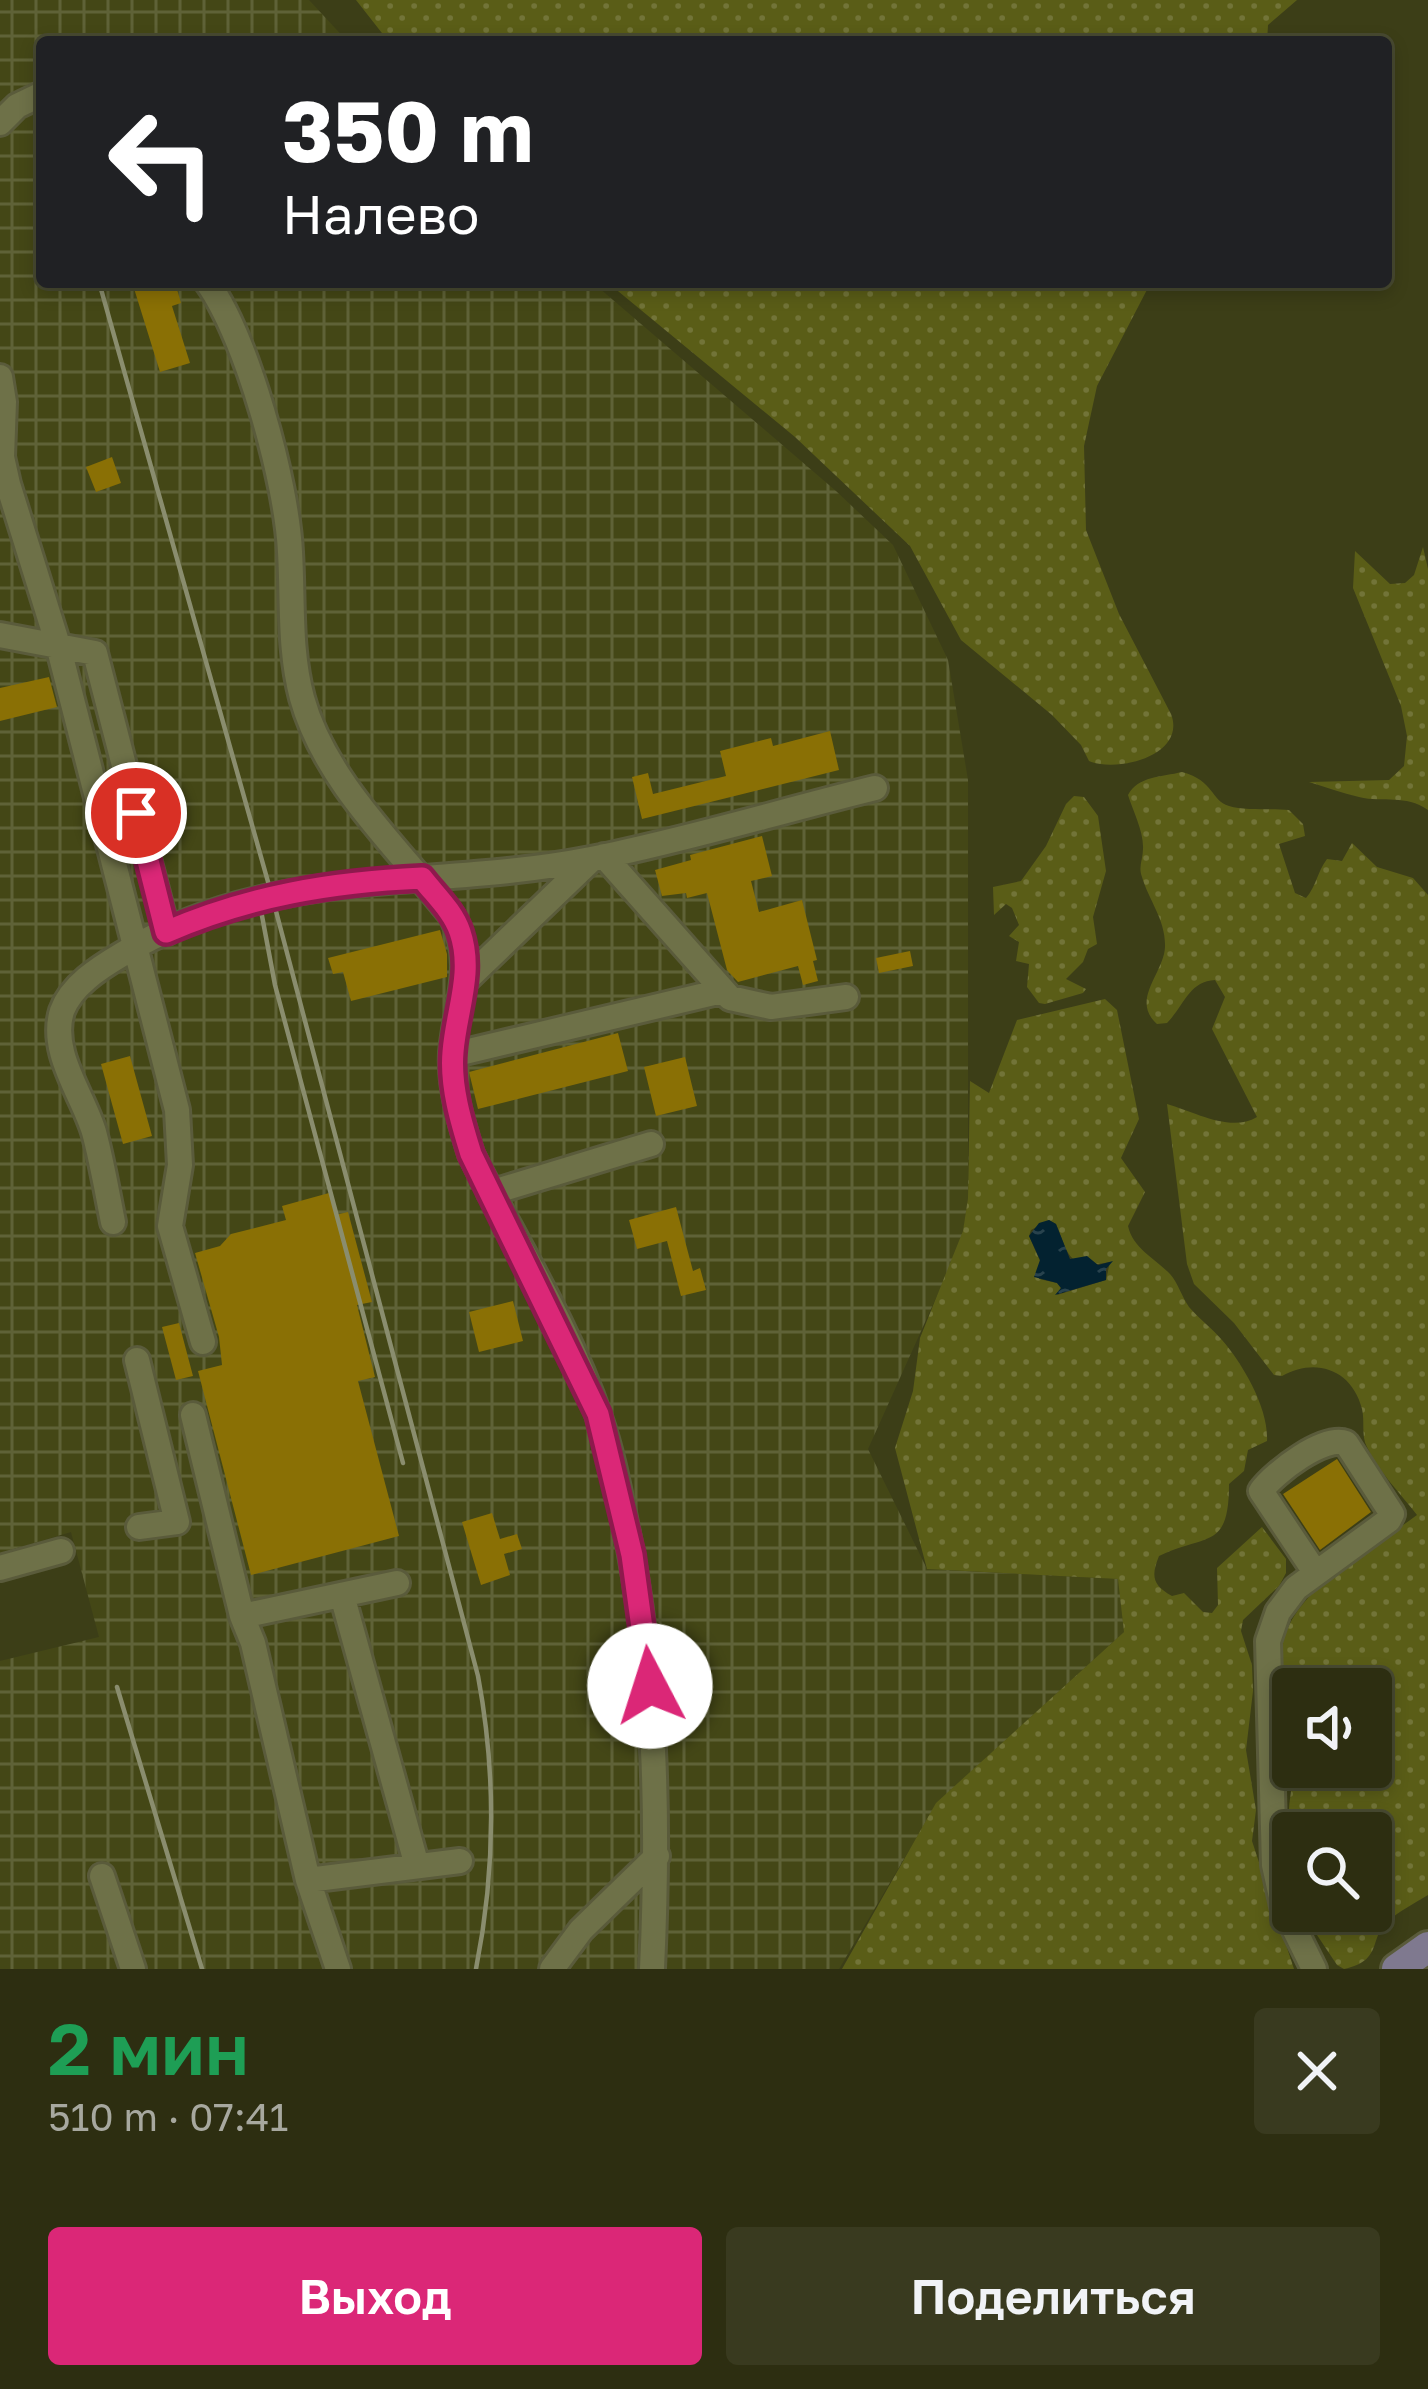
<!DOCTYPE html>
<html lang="ru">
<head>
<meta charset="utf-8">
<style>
  :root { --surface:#2d2e11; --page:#393a1f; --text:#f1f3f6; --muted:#a7a89f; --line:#484a31; --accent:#db2777 }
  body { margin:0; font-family:"Golos Text",sans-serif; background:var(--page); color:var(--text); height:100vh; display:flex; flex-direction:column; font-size:45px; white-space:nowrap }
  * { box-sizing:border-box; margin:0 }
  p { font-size:39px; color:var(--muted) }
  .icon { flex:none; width:66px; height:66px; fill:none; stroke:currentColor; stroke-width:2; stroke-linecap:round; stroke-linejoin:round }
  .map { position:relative; height:1969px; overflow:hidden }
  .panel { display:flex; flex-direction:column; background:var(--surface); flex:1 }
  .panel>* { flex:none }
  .guide { position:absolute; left:36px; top:36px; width:1356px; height:252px; border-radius:12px; box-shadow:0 6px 18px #0003,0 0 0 3px var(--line); background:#202124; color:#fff; overflow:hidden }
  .buttons { position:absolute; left:1272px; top:1668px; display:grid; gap:24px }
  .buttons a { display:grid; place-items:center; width:120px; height:120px; border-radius:12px; background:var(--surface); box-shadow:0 6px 18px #0003,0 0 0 3px var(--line); font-size:60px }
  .pin { position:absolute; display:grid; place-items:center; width:102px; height:102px; color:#fff; margin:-51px; border:6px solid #fff; border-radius:50%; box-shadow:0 3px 12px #0007 }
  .me { position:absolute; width:132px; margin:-66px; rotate:355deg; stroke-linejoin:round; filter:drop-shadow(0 0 9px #0008) }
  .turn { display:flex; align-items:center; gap:42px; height:252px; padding:0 48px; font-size:54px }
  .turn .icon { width:156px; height:156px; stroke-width:2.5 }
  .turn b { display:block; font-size:84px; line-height:102px }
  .round { display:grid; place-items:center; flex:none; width:126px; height:126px; border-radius:12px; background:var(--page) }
  .headline { display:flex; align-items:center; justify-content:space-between; height:204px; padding:0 48px }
  h1 { font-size:72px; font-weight:600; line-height:90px; color:#1e9e55 }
  .action { display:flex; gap:24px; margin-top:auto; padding:24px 48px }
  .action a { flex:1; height:138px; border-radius:12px; background:var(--accent); color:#fff; font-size:48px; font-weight:600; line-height:138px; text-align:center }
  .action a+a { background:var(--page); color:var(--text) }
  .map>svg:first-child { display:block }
  .industrial { fill:url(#industrial-grid) }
  .grass { fill:url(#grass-dots); fill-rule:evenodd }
  .water { fill:url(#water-ripples) }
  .building { fill:#8a7005 }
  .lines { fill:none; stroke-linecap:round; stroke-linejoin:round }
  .minor-casing { stroke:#5a5b3b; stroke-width:30 }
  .major-casing { stroke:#5a5b3b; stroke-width:36 }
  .minor { stroke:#6e7148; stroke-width:24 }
  .major { stroke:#7f798f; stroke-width:30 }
  .rail { stroke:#8a8d6e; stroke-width:4.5 }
  .route-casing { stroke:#8e194d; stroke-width:30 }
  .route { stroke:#db2777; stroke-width:21 }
</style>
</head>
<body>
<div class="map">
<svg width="1428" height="1969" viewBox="0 0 1428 1969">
  <defs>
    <pattern id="industrial-grid" width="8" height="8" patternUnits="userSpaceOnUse" patternTransform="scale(3)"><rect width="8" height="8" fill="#444716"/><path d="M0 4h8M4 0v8" fill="none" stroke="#5f6237"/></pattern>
    <pattern id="grass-dots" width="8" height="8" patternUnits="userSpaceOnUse" patternTransform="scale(3)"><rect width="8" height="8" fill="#5a5d17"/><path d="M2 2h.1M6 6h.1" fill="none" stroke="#727438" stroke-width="1.8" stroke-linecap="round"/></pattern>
    <pattern id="water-ripples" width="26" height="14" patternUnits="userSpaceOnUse" patternTransform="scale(3)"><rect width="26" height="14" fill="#032230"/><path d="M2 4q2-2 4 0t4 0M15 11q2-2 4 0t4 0" fill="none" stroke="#28424d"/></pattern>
  </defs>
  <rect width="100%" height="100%" fill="#3c3e17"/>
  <!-- industrial -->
  <path class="industrial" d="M 0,0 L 309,0 L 348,42 L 42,42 L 42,282 L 592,282 L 836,491 L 893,545 L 948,660 L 968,780 L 968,1198 L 963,1232 L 953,1260 L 868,1449 L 927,1569 L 1119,1579 L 1124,1632 L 937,1803 L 839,1969 L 0,1969 L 0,1661 L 99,1637 L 71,1532 L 0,1553 Z"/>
  <!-- grass -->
  <path class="grass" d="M 356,0 L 1297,0 L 1268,25 L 1267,42 L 389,42 Z
    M 607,282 L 1151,282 L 1097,386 L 1084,446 L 1086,530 L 1119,614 L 1171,714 C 1187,756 1116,773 1089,761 L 1081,745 L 1052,715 L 961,640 L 910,546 L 795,437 Z
    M 1423,547 L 1428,569 L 1428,810 C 1405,794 1384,803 1359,797 C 1342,793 1326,787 1309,782 L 1389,780 L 1404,766 L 1407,736 L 1401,706 L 1353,588 L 1355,551 L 1390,584 L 1405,583 L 1414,575 Z
    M 1182,772 C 1215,781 1210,800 1229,806 C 1245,811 1271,808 1289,810 L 1303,824 L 1305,836 L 1279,844 L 1295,893 L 1306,898 C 1317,885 1317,872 1327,859 L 1342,861 L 1352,843 L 1377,867 L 1413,878 L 1428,895 L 1428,1895 C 1415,1903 1399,1911 1387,1922 C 1369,1938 1383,1961 1344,1969 L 1337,1965 L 1301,1911 L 1371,1911 L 1371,1833 L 1293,1833 L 1293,1881 C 1286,1840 1286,1807 1296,1767 L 1371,1767 L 1371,1689 L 1293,1689 L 1293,1712 C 1244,1611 1349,1566 1417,1515 C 1401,1494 1378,1471 1367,1447 C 1361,1436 1365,1421 1362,1409 C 1352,1369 1315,1357 1282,1376 L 1274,1375 L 1234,1323 L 1194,1284 L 1187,1264 L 1167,1104 C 1195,1112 1231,1133 1257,1117 L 1212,1029 L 1225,997 L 1215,980 C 1189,981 1184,1006 1167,1023 L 1157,1024 C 1130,1000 1164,973 1165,947 C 1166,920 1149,901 1142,877 C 1138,867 1143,859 1143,849 C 1144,832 1133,811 1128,795 C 1138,776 1162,777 1182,772 Z
    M 1074,796 L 1084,797 L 1098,816 L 1106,871 L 1093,917 L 1097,944 L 1088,949 L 1083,962 L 1066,979 L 1086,989 L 1083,993 L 1045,1004 L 1039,1003 L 1027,987 L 1029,964 L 1016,961 L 1019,942 L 1009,936 L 1019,925 L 1012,908 L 1006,904 L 994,915 L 993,887 L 1021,881 L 1046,846 L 1066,804 Z
    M 1105,999 L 1117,1010 L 1139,1119 L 1121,1158 L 1145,1192 L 1128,1226 C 1133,1249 1156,1259 1170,1274 C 1178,1283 1182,1297 1189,1307 C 1199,1319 1212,1328 1222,1340 C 1243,1364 1269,1409 1267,1441 L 1248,1450 L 1244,1471 L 1229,1484 C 1229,1551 1206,1533 1159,1556 C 1151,1576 1152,1585 1172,1596 L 1184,1593 L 1203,1612 L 1212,1613 L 1218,1605 L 1217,1568 L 1262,1527 L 1286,1559 L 1286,1573 L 1279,1586 L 1243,1620 L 1241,1631 L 1252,1665 L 1253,1691 L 1246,1750 L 1256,1810 L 1252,1841 L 1294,1969 L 842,1969 L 936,1803 L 1124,1632 L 1118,1579 L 927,1569 L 895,1448 L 913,1391 L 920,1338 L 963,1231 L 968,1198 L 970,1081 L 989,1093 L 1017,1020 ZM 1049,1220 L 1056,1224 C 1069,1255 1068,1271 1110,1262 L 1106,1280 L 1057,1295 L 1061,1288 L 1057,1283 L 1039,1279 L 1040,1261 L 1029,1236 L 1031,1230 Z"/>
  <!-- water -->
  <path class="water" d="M 1049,1220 L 1056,1224 L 1070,1259 L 1087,1256 L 1098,1265 L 1113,1261 L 1106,1269 L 1106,1280 L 1055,1295 L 1061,1288 L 1057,1283 L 1034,1277 L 1040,1260 L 1029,1236 L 1039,1223 Z"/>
  <!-- building -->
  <path class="building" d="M 132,282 L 175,282 L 181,303 L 172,306 L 190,363 L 160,372 Z
    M 112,457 L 121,483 L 96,492 L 86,467 Z
    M 49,677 L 57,707 L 0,721 L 0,688 Z
    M 830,731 L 839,770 L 642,819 L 632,777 L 648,773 L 653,794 L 726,776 L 720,751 L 771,738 L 773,746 Z
    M 762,836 L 772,876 L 751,881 L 759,912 L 802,900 L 817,960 L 813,961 L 818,981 L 803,985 L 798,966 L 738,982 L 727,970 L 707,893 L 687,898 L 686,893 L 662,896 L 655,870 L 691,860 L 690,855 Z
    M 440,930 L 447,954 L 447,977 L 351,1001 L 343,972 L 333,974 L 328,958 Z
    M 910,951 L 913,966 L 879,973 L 876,958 Z
    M 618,1033 L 628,1071 L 478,1109 L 469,1072 Z
    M 130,1056 L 152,1136 L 123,1144 L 101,1064 Z
    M 685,1057 L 697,1106 L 656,1116 L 644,1067 Z
    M 329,1193 L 335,1215 L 348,1212 L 372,1302 L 357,1305 L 375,1377 L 358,1381 L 399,1536 L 251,1575 L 198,1371 L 222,1365 L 219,1337 L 195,1253 L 220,1246 L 231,1234 L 286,1220 L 282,1206 Z
    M 676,1207 L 693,1271 L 700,1268 L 706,1290 L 681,1296 L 667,1241 L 637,1249 L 629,1220 Z
    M 513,1301 L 523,1341 L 479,1352 L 469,1312 Z
    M 179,1323 L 193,1376 L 176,1380 L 162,1327 Z
    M 1337,1459 L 1371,1512 L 1320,1550 L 1283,1494 Z
    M 492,1513 L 500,1539 L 517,1534 L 522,1549 L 504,1554 L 510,1575 L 481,1585 L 462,1522 Z"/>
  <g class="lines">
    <defs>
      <path id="minor" d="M 0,123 L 17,106 L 42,94
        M 207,282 C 247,337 287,483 290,552 C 293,602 289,649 302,698 C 325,782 399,849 452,916 C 477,966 456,1002 452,1053 C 450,1087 461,1122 471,1154 C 514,1240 568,1326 599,1417 C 611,1451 618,1488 625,1523 C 656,1672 659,1818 652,1969
        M 0,377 L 4,402 L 2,457 L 8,484 L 58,645 L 177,1110 L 180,1165 L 170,1226 L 203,1342
        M 0,635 L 95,653 L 167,932
        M 604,856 L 730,998 L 771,1007 L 846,997
        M 466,980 L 592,859
        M 452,1055 L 722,991
        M 490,1193 L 651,1144
        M 113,1222 C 107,1192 102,1162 94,1132 C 83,1095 49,1052 62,1011 C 71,986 99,968 121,955 C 271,863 428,891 591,859 C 687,840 781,811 875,788
        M 137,1360 L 177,1522 L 139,1527
        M 193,1415 L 242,1616 L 253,1643 L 308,1880 L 338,1969
        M 0,1568 L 61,1551
        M 342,1595 L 417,1866
        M 242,1616 L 397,1583
        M 102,1876 L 133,1969
        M 308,1880 L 460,1861
        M 552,1969 L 581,1930 L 657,1856
        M 1314,1969 L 1283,1906 L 1274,1865 L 1268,1641 L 1278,1612 L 1296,1588 L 1389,1520 L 1392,1514 L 1346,1443 C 1324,1435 1275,1472 1261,1491 L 1315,1572"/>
      <path id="major" d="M 1397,1969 L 1428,1947"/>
    </defs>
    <!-- minor casing -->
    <use href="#minor" class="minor-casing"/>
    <!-- major casing -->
    <use href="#major" class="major-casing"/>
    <!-- minor -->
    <use href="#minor" class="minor"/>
    <!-- major -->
    <use href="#major" class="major"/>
    <!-- rail -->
    <path class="rail" d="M 99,282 L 272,896 L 478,1676 C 496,1772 495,1873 476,1969
      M 259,900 L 275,985 L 403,1463
      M 117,1687 L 202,1969"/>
  </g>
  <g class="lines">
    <defs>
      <path id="route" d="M 136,813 L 166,932 C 249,896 332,882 422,878 C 435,895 453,911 460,932 C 474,973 456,1011 453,1052 C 450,1086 461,1122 471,1154 L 598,1414 L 632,1555 L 650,1686"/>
    </defs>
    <!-- route casing -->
    <use href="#route" class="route-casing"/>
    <!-- route -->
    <use href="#route" class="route"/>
  </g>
</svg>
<div class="buttons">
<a><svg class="icon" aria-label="sound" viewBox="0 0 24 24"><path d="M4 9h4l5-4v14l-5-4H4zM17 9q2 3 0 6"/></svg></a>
<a><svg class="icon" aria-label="search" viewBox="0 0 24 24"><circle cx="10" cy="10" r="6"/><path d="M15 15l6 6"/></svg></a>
</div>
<div class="pin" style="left:136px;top:813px;background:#d93025"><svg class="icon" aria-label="arrive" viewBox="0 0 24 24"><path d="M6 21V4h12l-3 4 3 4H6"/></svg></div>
<svg class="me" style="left:650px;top:1686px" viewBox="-20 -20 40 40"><circle r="19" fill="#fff"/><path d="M0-13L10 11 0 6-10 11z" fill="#db2777"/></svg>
<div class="guide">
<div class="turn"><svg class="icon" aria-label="left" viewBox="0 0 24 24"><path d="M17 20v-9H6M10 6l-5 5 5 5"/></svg><div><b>350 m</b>Налево</div></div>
</div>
</div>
<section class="panel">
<div class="headline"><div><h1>2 мин</h1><p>510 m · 07:41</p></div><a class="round"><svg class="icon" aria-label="close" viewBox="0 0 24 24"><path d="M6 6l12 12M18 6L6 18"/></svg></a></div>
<div class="action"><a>Выход</a><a>Поделиться</a></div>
</section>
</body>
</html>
